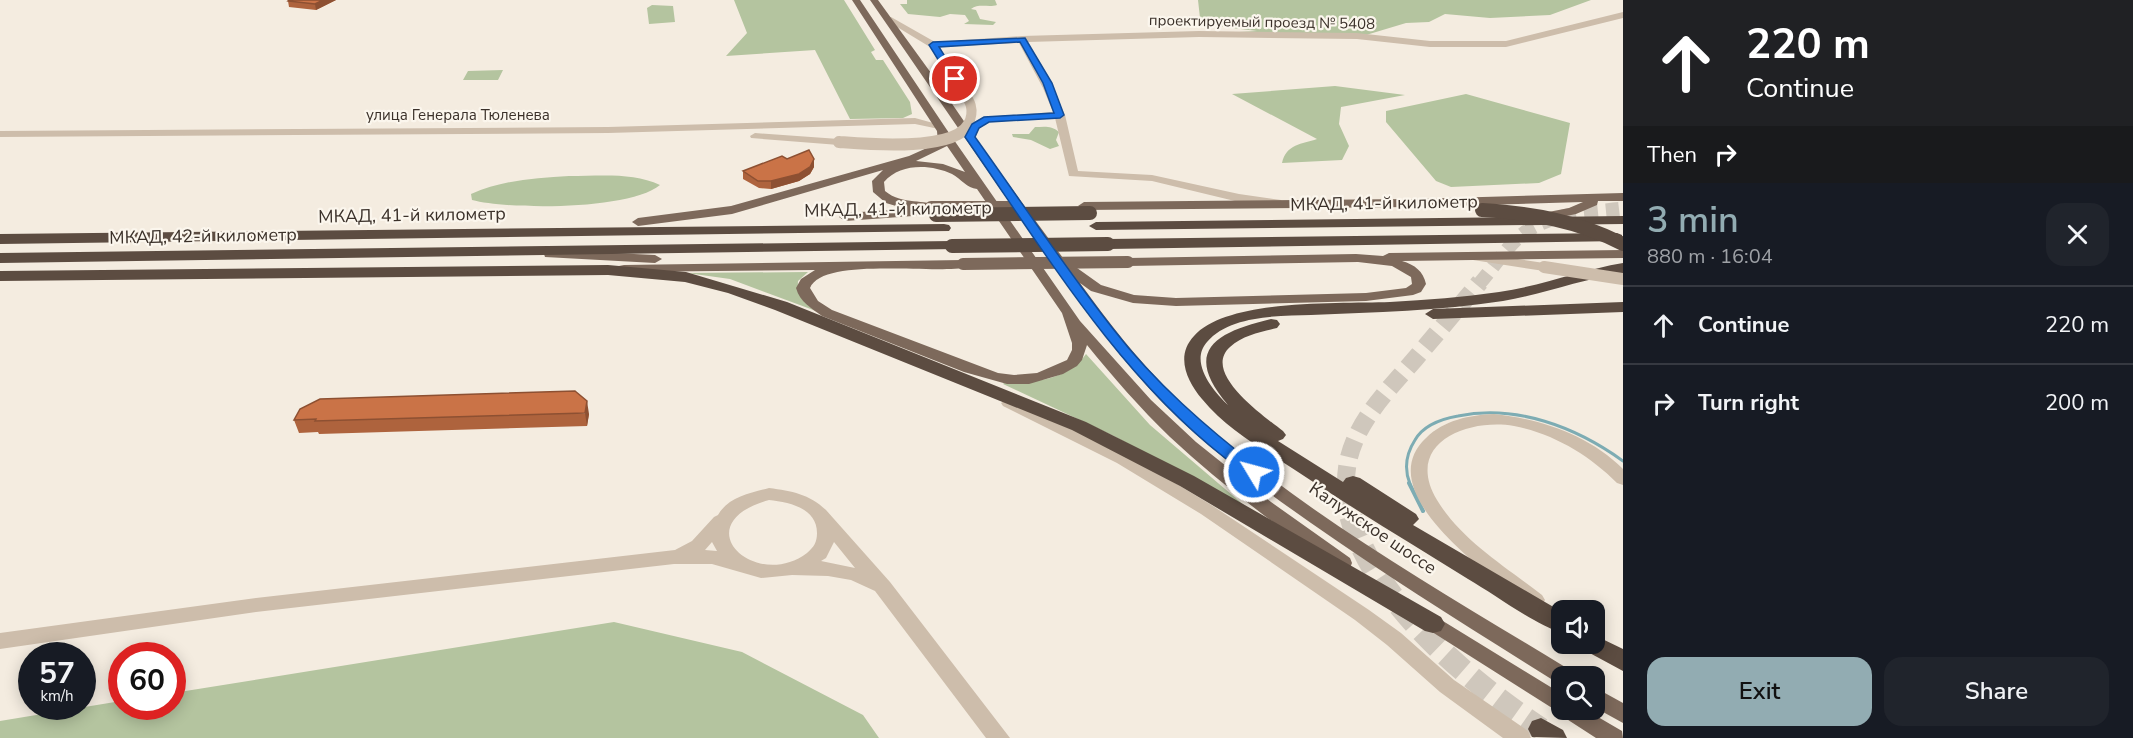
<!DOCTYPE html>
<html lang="en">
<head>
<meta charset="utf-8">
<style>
  :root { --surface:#171b24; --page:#20242c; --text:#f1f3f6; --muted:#9ea1a6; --line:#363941; --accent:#92acb2 }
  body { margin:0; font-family:"Nunito Sans",sans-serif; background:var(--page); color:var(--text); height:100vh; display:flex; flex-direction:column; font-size:22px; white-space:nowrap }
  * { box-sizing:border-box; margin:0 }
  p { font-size:20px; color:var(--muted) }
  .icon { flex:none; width:33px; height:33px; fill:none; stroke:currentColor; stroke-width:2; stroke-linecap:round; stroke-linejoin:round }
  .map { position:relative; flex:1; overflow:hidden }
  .side { display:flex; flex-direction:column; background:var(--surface); width:510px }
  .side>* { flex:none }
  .hud { background:#202124; color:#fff; overflow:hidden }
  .fabs { position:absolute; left:1551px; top:600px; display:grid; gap:12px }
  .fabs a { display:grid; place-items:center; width:54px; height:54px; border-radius:12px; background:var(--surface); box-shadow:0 3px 15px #0003; font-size:30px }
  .speed { position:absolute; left:18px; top:642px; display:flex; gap:12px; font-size:30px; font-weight:700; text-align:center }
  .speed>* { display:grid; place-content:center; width:78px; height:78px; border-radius:50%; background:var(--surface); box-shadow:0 3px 15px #0003; line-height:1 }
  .speed small { font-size:15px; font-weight:400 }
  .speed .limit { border:9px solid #d22; background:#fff; color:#111 }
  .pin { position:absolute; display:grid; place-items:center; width:51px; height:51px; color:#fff; margin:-26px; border:3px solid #fff; border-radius:50%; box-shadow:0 2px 6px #0007 }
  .me { position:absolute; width:66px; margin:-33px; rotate:307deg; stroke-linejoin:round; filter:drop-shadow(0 0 4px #0008) }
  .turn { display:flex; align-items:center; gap:21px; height:126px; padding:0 24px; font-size:27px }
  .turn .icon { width:78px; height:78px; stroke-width:2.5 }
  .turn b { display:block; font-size:42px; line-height:51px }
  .then { display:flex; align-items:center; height:57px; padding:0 24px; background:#0003; gap:12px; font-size:22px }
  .round { display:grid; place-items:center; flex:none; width:63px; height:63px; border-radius:18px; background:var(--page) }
  .overview { display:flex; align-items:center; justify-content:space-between; height:102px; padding:0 24px }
  h1 { font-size:36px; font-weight:600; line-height:45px; color:var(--accent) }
  .primary-button { display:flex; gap:12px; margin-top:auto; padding:12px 24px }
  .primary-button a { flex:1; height:69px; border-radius:18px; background:var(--accent); color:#111; font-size:24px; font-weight:600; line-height:69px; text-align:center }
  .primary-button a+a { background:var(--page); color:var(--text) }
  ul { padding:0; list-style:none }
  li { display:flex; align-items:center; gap:18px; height:78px; padding:0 24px; border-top:2px solid var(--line) }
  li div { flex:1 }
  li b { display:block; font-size:22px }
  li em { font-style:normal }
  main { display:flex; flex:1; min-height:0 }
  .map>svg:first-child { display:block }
  .green { fill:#b4c49f }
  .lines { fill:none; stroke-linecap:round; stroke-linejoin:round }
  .stream-far1 { stroke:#7dacb3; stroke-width:3 }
  .stream { stroke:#7dacb3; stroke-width:4 }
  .highway-tunnel-far2 { stroke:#cfc7bc; stroke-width:14; stroke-dasharray:14 8; stroke-linecap:butt }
  .highway-tunnel-far1 { stroke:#cfc7bc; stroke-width:18; stroke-dasharray:18 9; stroke-linecap:butt }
  .highway-tunnel { stroke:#cfc7bc; stroke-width:23; stroke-dasharray:23 11; stroke-linecap:butt }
  .minor { fill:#cdbdab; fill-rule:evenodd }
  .major { fill:#7d695b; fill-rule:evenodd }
  .highway { fill:#5c4c41; fill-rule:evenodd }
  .minor-bridge-far1 { stroke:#cdbdab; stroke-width:10 }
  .minor-bridge { stroke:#cdbdab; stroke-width:12 }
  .major-bridge { stroke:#7d695b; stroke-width:12 }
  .highway-bridge { stroke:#5c4c41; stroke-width:14 }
  .wall { fill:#ae633d }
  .shaded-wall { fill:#8d5032 }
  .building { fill:#ca7347; stroke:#8d5032; stroke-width:1.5 }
  .route { fill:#1a73e8; stroke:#114b97; stroke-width:1.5 }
  .labels { text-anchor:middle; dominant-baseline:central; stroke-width:4.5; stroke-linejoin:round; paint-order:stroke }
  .far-street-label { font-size:15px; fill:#3b312a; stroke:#fbf6ed }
  .street-label { font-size:18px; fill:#3b312a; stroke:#fbf6ed }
</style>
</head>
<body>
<main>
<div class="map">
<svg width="1623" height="738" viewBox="0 0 1623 738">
  <rect width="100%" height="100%" fill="#f4ece0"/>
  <!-- green -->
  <path class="green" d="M 734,0 L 844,0 L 875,50 L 871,52 L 876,60 L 883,60 L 910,102 L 912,114 L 903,118 L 850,119 L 815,50 L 726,56 L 747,33 Z
    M 907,0 L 995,0 L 997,5 C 989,8 979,3 971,9 L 976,10 L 980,19 L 996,22 L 993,25 L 964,24 L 969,21 L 965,15 L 950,14 L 940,17 L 908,14 L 900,4 L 907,4 Z
    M 1198,0 L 1591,0 L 1550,15 L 1490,18 L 1445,14 L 1429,22 L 1406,23 L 1366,35 L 1222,33 L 1257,31 L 1224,27 L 1200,18 Z
    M 652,5 L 673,6 L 675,22 L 649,24 L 647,8 Z
    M 503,70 L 498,80 L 463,80 L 468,71 Z
    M 1335,86 L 1405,95 L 1341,107 L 1339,124 L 1349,146 L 1342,160 L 1282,163 C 1286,144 1302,144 1317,139 L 1232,94 Z
    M 1466,94 L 1570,123 L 1561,174 L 1539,183 L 1451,187 L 1436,181 L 1386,122 L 1386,111 Z
    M 1035,127 C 1044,127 1051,125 1059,132 L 1056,140 L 1059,146 L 1050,149 L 1031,140 L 1013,137 L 1012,134 L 1029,134 Z
    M 569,176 C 599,176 633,172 660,185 C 630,210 510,210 472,200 L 471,194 C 502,180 535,178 569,176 Z
    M 808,272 L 798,281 C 797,296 803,303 816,311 L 730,279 L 687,273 Z
    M 1086,354 L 1150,425 L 1252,512 L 1114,436 L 1003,384 L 1005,382 C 1034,383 1068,380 1086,354 Z
    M 614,622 L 742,652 L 863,715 L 879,738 L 0,738 L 0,721 L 121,701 L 122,706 L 172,706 L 173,693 Z"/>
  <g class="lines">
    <!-- stream-far1 -->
    <path class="stream-far1" d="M 1410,484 C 1404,469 1406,454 1415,440 C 1423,426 1441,419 1458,416 C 1516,404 1576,427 1623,461"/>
    <!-- stream -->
    <path class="stream" d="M 1409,483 L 1423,511"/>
    <!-- highway-tunnel-far2 -->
    <path class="highway-tunnel-far2" d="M 1479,284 C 1492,269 1504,251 1518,238 C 1546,213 1585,213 1619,209"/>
    <!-- highway-tunnel-far1 -->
    <path class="highway-tunnel-far1" d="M 1346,484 C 1345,432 1383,396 1415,359 C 1437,333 1458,308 1480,282"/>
    <!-- highway-tunnel -->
    <path class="highway-tunnel" d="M 1346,483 C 1348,582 1465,679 1541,729"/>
    <!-- minor -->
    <path class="minor" d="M 1623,12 L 1623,18 L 1506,47 L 1430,47 L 1357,39 L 1199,37 L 1028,42 L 1065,115 L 1078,171 L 1152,175 L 1239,194 L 1281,200 L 1283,203 L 1277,207 L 1239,202 L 1152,181 L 1069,176 L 1055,118 L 989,122 L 980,128 L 974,139 L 966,139 L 965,137 L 971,124 L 983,117 L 1053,112 L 1043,88 L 1019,43 L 939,47 L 960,79 L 955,82 L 952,81 L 930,47 L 884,19 L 891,17 L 935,42 L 1022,36 L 1199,31 L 1357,33 L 1430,41 L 1506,41 Z
      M 915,118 L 944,126 L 939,129 L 915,124 L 608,133 L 0,137 L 0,131 L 608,127 Z
      M 755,133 L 839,139 L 844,142 L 839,145 L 751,138 L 750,136 Z
      M 1478,253 L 1544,263 L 1551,267 L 1544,271 L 1473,260 L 1472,257 Z
      M 1009,398 L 1129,455 L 1213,506 L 1369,610 L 1401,633 L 1454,680 L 1528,731 L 1531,738 L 1503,738 L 1440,692 L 1387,645 L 1355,620 L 1201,514 L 1117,463 L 1003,406 L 1001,403 Z
      M 1494,414 C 1541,419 1589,435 1623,469 L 1623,485 L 1617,483 C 1589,455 1554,434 1514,426 C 1468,418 1403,443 1437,500 C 1461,540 1506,567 1542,595 L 1545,600 L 1542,605 C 1537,607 1533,608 1529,605 C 1516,599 1504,586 1492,577 C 1459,550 1377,484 1426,438 C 1444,420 1470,415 1494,414 Z
      M 769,488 C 792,491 809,494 826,510 L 890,582 L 1010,738 L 986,738 L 875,591 L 851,580 L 828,576 L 792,575 L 761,578 L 712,564 L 674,564 L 256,612 L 0,649 L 0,633 L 256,598 L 675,550 L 692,541 L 714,517 L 718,515 C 728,497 750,493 769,488 ZM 769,500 C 789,502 817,508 817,533 C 817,542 814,547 807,553 C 755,592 683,524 769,500 ZM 712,542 L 717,551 L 705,550 ZM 834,542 L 855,568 L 821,561 L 826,558 Z"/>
    <!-- major -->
    <path class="major" d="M 852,0 L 860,0 L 947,130 L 1080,321 L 1151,400 L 1196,442 L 1271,502 L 1350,558 L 1352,563 L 1350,568 L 1343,570 L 1336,568 C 1279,527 1221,485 1170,437 C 1140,408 1113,377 1087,345 L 1082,360 L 1077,366 L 1063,374 L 1029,384 L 1007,384 L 964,372 L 822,316 C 811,308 800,302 796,288 L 801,279 L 815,270 L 619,272 L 617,269 L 619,266 L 624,265 L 963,260 L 970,264 L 968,267 C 936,275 823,256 810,288 L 818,301 L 832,310 L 998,373 L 1014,375 L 1037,373 L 1067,360 L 1072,350 L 1072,343 L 1062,313 L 977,189 C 967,188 961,179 952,174 C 931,164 900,163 884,182 L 885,191 C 903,206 926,198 937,207 L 931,211 L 918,210 L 917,215 L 913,216 L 845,221 L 839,217 L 845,213 L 906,209 L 886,203 L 873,192 L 872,181 L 883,170 L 732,214 L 638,226 L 632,222 L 638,218 L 731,206 L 909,156 L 938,143 L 937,131 ZM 947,146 L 965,172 L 943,164 L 916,161 Z
      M 870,0 L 878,0 L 931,73 L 985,152 L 1063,258 L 1101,285 L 1134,295 L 1176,298 L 1366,293 L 1406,288 L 1412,284 L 1411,277 L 1392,266 L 1358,262 L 1128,266 L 1121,262 L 1128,258 L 1356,254 L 1383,256 L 1389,253 L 1623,250 L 1623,258 L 1402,261 C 1415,265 1423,271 1426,284 L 1421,292 L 1413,295 L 1366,301 L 1176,306 L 1133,303 L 1091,291 L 1080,283 C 1108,322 1138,360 1172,394 C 1285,504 1436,588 1570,670 L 1573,676 L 1562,676 L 1562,684 L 1556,682 C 1473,630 1391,579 1311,523 C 1258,486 1205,446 1160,400 C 1122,360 1089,316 1058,271 L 1060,269 L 1053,264 C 991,177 931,88 870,0 Z
      M 1623,193 L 1623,201 L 1598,201 L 1597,205 L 1576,214 L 1542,221 L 1538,220 L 1538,214 L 1569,208 L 1583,202 L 1413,207 L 1084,210 L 1078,206 L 1084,202 L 1413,199 Z
      M 550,250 L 655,255 L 662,259 L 655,263 L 545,257 L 544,254 Z
      M 1425,610 L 1562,694 L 1562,710 L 1586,710 L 1622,731 L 1623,738 L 1596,738 L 1562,716 L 1560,713 L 1418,623 L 1415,618 L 1418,613 Z
      M 1594,687 L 1623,703 L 1623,723 L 1594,707 Z"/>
    <!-- highway -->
    <path class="highway" d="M 1623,216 L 1623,224 L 1096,230 L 1089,226 L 1096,222 Z
      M 944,224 L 949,225 L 951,228 L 949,231 L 0,244 L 0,234 Z
      M 1617,233 L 1622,235 L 1622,241 L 1108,249 L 1100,244 L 1108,239 Z
      M 952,241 L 957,243 L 960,246 L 957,249 L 0,263 L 0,253 Z
      M 1623,263 L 1623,273 C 1582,279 1544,294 1503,301 C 1439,311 1375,312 1311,315 C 1279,316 1230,315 1207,342 C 1189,362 1213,391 1228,405 C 1181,350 1217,332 1271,319 L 1277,320 L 1280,324 L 1277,328 C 1261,332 1243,335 1230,347 C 1201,373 1265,417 1283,431 L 1286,435 L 1283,439 L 1278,441 L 1343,482 L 1346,478 L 1353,476 L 1360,478 L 1416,514 L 1419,519 L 1413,525 L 1562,612 L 1562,633 C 1534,624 1494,594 1468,579 C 1410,543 1352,508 1295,470 C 1263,449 1227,430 1202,399 C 1187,381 1175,356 1194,336 C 1228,298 1341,304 1390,302 C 1427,300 1463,297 1499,292 C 1541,286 1581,270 1623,263 Z
      M 608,265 L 686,272 L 787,302 L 1086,422 L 1194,476 L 1441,617 L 1445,624 L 1441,631 L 1433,633 L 1425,631 L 1180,486 L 1072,430 L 775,310 L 728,293 L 685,282 L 608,275 L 0,281 L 0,271 Z
      M 1623,302 L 1623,312 L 1433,319 L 1425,314 L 1433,309 Z
      M 1594,635 L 1623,649 L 1623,671 L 1586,651 L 1582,644 L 1594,644 Z
      M 1541,718 L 1563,730 L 1567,738 L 1532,737 L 1528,729 L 1532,721 Z"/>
    <!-- minor-bridge-far1 -->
    <path class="minor-bridge-far1" d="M 955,79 C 965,96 978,105 968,125"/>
    <!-- minor-bridge -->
    <path class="minor-bridge" d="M 839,142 C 867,144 954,152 969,124
      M 1544,267 L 1623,279"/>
    <!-- major-bridge -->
    <path class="major-bridge" d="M 931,207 L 1009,207
      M 963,264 L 1128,262"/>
    <!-- highway-bridge -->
    <path class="highway-bridge" d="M 1482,210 C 1532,213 1578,221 1623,244
      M 936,215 L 1090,213
      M 952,246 L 1108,244"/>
  </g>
  <!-- wall -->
  <path class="wall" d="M 289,0 L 336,0 L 316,10 L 289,7 L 288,1 Z
    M 787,159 L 814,159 L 814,167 L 810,174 L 799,181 L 771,189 L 759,188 L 743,179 L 743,171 Z
    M 320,399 L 589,414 L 587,426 L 319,434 L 318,432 L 299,433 L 294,420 Z"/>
  <!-- shaded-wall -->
  <path class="shaded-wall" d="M 323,0 L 336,0 L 316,10 L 315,4 Z
    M 814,159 L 814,167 L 810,174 L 799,181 L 771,189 L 771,181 Z
    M 587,401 L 589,414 L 587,426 L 585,413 Z"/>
  <!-- building -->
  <path class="building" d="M 289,0 L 323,0 L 315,4 L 288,1 Z
    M 809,150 L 814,159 L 810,167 L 799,174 L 771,181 L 758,181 L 743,171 L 782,156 L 787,159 Z
    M 575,391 L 587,401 L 585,413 L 315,421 L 316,419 L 294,420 L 300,409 L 320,399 Z"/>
  <!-- route -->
  <path class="route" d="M 1025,38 L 1052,83 L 1064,115 L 1060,118 L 989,122 L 979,128 L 975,137 C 1021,201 1065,268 1114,330 C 1155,383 1207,428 1260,469 L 1262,472 L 1260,476 C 1247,479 1235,465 1225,458 C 1116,373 1043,249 965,137 L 972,124 L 984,117 L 1054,113 L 1043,83 L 1020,42 L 939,47 L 959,79 L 955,82 L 950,79 L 929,45 L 933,42 Z"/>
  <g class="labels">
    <!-- far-street labels -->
    <g class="far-street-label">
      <text transform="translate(1262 22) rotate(1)">проектируемый проезд № 5408</text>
      <text x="458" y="115">улица Генерала Тюленева</text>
    </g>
    <!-- street labels -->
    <g class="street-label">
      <text transform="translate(1384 203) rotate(-1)">МКАД, 41-й километр</text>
      <text transform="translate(898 209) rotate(-1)">МКАД, 41-й километр</text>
      <text transform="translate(412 215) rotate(-1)">МКАД, 41-й километр</text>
      <text transform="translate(203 236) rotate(-1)">МКАД, 42-й километр</text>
      <text transform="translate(1373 528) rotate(34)">Калужское шоссе</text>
    </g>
  </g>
</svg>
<div class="fabs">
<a><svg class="icon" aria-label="sound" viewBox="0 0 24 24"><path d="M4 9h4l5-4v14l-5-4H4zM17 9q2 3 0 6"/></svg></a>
<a><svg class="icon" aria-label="search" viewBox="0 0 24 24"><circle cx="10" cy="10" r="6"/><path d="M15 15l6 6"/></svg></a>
</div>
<div class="speed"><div>57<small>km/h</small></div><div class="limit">60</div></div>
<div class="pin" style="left:955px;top:79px;background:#d93025"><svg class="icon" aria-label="arrive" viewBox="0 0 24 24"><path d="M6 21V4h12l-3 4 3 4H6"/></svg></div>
<svg class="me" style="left:1254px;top:472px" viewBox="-20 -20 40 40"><circle r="17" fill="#1a73e8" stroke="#fff" stroke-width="3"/><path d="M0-11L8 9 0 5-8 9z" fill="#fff"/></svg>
</div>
<section class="side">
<div class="hud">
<div class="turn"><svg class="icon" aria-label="ahead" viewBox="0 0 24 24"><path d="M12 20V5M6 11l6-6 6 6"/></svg><div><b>220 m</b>Continue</div></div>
<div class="then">Then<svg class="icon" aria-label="right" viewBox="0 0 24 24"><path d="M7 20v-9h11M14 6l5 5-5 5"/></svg></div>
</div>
<div class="overview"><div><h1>3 min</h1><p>880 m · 16:04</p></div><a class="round"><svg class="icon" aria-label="close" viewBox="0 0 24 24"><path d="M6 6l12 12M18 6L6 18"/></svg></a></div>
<ul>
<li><svg class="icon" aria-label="ahead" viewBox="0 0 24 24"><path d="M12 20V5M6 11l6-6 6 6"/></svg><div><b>Continue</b></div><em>220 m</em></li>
<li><svg class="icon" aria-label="right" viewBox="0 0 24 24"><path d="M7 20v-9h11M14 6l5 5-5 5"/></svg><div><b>Turn right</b></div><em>200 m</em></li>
</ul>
<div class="primary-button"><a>Exit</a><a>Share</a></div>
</section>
</main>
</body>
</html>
